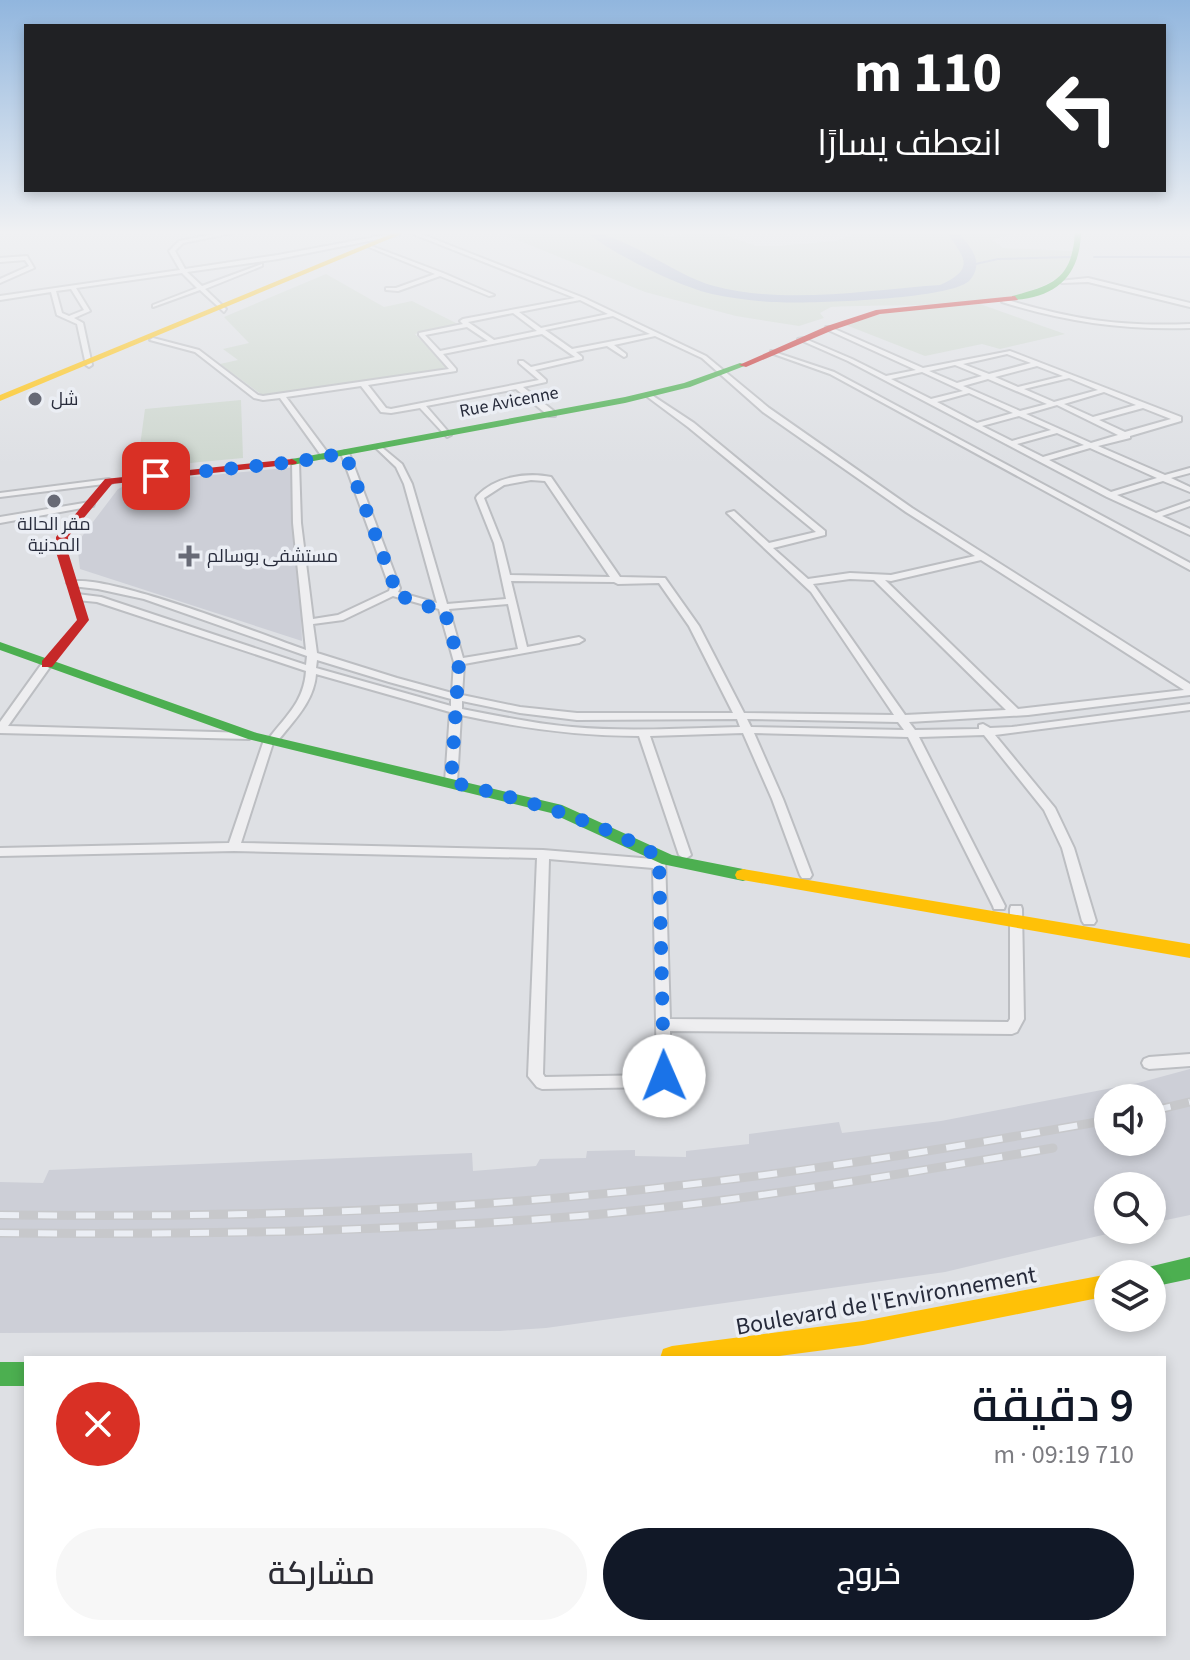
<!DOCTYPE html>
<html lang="ar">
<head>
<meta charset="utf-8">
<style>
  :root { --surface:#fff; --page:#f7f7f7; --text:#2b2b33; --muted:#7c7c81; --accent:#111827 }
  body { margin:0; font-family:"Source Sans 3",Cairo,sans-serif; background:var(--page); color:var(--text); direction:rtl; height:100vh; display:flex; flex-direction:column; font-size:30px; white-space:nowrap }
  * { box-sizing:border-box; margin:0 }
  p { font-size:26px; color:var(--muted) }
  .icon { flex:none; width:44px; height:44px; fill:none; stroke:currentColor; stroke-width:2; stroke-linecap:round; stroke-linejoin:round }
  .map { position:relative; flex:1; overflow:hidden; direction:ltr }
  .panel { position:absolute; left:24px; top:1356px; width:1142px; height:280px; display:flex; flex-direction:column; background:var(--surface); border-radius:0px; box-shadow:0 4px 12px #0003; direction:rtl }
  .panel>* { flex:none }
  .top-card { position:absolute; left:24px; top:24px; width:1142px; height:168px; border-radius:0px; box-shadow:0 4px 12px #0003; direction:rtl; background:#202124; color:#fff; overflow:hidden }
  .fabs { position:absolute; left:1094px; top:1084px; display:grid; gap:16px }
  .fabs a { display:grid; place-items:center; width:72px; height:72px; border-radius:50%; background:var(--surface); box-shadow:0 4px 12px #0003; font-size:40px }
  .pin { position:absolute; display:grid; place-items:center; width:68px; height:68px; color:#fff; margin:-34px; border-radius:16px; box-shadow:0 4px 12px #0006 }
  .me { position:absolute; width:88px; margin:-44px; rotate:359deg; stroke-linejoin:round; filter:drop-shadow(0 0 6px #0008) }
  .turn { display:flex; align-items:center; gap:28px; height:168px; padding:0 32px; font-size:36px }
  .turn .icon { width:104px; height:104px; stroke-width:2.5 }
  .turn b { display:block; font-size:56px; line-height:68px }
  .round { display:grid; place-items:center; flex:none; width:84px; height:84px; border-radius:42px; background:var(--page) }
  .overview { display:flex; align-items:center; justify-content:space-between; height:136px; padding:0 32px }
  h1 { font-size:48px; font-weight:600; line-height:60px; color:var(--accent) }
  .action { display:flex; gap:16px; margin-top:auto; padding:16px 32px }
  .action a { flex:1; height:92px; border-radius:48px; background:var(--accent); color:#fff; font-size:32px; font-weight:600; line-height:92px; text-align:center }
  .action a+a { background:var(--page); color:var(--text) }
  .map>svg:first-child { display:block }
  .built { fill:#cdcfd7; fill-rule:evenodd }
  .green { fill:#ced7cf }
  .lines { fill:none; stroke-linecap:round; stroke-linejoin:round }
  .stream { stroke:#aeb8ce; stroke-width:2 }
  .river { fill:#aeb8ce; fill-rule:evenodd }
  .street-casing { stroke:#bcbec2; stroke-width:4 }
  .street { fill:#eeeef0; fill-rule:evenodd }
  .fast { fill:#4caf50; fill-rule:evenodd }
  .slow { fill:#ffc107; fill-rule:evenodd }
  .jam { fill:#c62828; fill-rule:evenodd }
  .rail-casing { stroke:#c7c8cb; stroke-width:9 }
  .rail { stroke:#ebeef4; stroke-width:6; stroke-dasharray:19; stroke-linecap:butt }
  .route { stroke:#1a73e8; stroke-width:14; stroke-dasharray:0 25.2 }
  .poi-dot { fill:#676a76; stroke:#ebeef4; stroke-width:3 }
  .labels { text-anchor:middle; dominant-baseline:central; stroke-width:7; stroke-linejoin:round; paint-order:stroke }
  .far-poi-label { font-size:18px; fill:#272b3b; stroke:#ebeef4; text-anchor:start }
  .far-street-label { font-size:18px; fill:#272b3b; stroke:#ebeef4 }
  .near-street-label { font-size:24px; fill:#272b3b; stroke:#ebeef4 }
</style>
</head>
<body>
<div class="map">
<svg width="1190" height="1660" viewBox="0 0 1190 1660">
  <rect width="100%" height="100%" fill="#dee0e4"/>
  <!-- built -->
  <path class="built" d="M 296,467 L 302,641 L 80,569 L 77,543 L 118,489 L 130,483 Z
    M 1190,1069 L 1190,1215 L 1152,1223 L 1152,1186 L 1108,1186 L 1108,1230 L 1124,1230 L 945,1272 L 546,1328 L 500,1331 L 0,1333 L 0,1182 L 43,1183 L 49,1170 L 472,1153 L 473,1171 L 536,1166 L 540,1159 L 586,1158 L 587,1151 L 635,1150 L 635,1156 L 686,1157 L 686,1151 L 749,1144 L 749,1134 L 839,1122 L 842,1133 L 941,1121 L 1138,1083 ZM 1108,1098 L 1152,1098 L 1152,1142 L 1108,1142 Z"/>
  <!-- green -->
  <path class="green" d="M 498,232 L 655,232 L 667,236 L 716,232 L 756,246 L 777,246 L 836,241 L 860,232 L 1015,232 L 993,240 L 1003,248 L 1073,251 L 1073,263 C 1036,316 892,302 831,307 L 820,313 L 824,318 L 799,326 L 736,316 L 645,292 Z
    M 326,274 L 384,307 L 412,301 L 460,325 L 415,334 L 448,369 L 265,397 L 220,364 L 238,360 L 223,349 L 249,343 L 224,317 Z
    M 980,304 L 1065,334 L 1000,349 L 982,344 L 925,356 L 846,325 L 893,310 Z
    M 241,400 L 243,458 L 137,468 L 145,409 Z"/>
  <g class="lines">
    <!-- stream -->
    <path class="stream" d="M 1094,257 L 1190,257
      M 971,265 L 998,259 L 1071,257"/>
    <!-- river -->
    <path class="river" d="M 586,232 C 622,232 675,276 714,286 C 786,305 867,290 940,285 C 975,269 966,259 946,232 L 958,232 C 970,247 985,261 970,280 C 953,300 804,304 772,302 C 753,301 731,298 712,294 C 678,286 613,254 586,232 Z"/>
    <defs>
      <path id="street" d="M 225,232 L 233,233 L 183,243 L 175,251 L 185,269 L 278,255 L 396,233 L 399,235 L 278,259 L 187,272 L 202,286 L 262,264 L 262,266 L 205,289 L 226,309 L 224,312 L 200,290 L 153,307 L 153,305 L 197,288 L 182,273 L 76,288 L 90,311 L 74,318 L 83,323 L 92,365 L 89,367 L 86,365 L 77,324 L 57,315 L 51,292 L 0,300 L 0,296 L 180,270 L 169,251 L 179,241 ZM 71,289 L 84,310 L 69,316 L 62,313 L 56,291 Z
        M 408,232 L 416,232 L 584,298 L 706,356 L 769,408 L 912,508 L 1190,684 L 1190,695 L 1028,715 L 909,722 L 915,730 L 979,729 L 979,725 L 983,724 L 990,728 L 1012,727 L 1190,704 L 1190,710 L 995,735 L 1055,808 L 1074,848 L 1096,921 L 1094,924 L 1084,924 L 1082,921 L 1062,848 L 1044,810 L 984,735 L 919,737 L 1005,906 L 1004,909 L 994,909 L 993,906 L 908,737 L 754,733 L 783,799 L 812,875 L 810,878 L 802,878 L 800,875 L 772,799 L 743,733 L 650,736 L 691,855 L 685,859 L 679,855 L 639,736 C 578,736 520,728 461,715 L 457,782 L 451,786 L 445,782 L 450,712 L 316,674 C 314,702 293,721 277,742 L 273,743 L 241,843 L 543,850 L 653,859 L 655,854 L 663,854 L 665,857 L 670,1019 L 1008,1022 L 1010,1019 L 1010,909 L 1011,906 L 1021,906 L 1022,909 L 1024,1019 L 1017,1032 L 1012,1034 L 670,1031 L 671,1076 C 668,1082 663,1085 656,1087 L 542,1089 L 537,1087 L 528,1076 L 537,858 L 234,851 L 0,856 L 0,848 L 229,843 L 264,740 L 270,737 C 287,715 304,701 306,671 L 97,602 L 77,600 L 72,597 L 77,594 L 101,597 L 306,665 L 307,656 L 144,599 L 98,589 L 72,586 L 67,583 C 96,568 268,637 306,650 L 293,523 L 292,460 L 299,462 L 301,523 L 313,619 L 338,615 L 389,591 L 390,588 L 341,453 L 345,451 L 349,453 L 400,588 L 398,592 L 437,603 L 404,484 L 396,467 L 375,447 L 379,445 L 402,464 L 412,484 L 447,604 L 506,599 L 494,543 L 476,498 L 477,496 C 495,477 526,472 551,477 L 620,577 L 665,578 L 699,626 L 744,713 L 894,715 L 811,592 L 727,513 L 734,511 L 769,543 L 816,532 L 688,427 L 645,395 L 650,394 L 694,423 L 825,531 L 825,535 L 773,548 L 808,579 L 850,573 L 891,575 L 975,556 L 906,512 L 763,412 L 702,358 L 655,336 L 614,345 L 626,354 L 626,356 L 624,357 L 607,346 L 576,352 L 582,357 L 582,359 L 535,370 L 546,380 L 546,382 L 523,387 L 555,412 L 555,416 L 549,416 L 516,389 L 426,406 L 451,435 L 447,437 L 420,408 L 391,413 L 381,412 L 361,386 L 286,397 L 330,456 L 326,458 L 323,458 L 280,398 L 263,400 L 254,398 L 195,352 L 150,340 L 153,338 L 199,350 L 258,395 L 263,396 L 449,369 L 419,335 L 419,333 L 463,324 L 460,321 L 463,319 L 575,298 ZM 580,300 L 608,314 L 541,328 L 519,312 ZM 513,313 L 537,331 L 494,340 L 468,322 ZM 613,316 L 650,334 L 572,349 L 545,330 ZM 467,327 L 488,341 L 440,351 L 425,335 ZM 542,334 L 575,357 L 531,367 L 523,361 L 519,361 L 519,363 L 539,380 L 391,409 L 386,408 L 368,385 L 456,371 L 456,369 L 443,354 ZM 531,480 L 545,481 L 610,577 L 510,575 L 502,543 L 484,498 L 504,485 ZM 981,560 L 1184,690 L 1018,709 L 885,580 L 891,581 ZM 850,579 L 874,580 L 1006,710 L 905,715 L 813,584 ZM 511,581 L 614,582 L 618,584 L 659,583 L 689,626 L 733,713 L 577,713 L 520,707 L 462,695 L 464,664 L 579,643 L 584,640 L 579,637 L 527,647 ZM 393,596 L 439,609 L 454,662 L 452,693 L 397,678 L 317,653 L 313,624 L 343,620 ZM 508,604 L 518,649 L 463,658 L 449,609 ZM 317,660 L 389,682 L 451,699 L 451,706 L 316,668 ZM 462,701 L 520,713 L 577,720 L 737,719 L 740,727 C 684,728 628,732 572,727 C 535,724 499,716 462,709 ZM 747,719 L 898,722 L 904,730 L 751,727 ZM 549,859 L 653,868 L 657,1073 L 654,1075 L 545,1077 L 543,1074 Z
        M 369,245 L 443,273 L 494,295 L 489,296 L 440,276 L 398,291 L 386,290 L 386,288 L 396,288 L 435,274 L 369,247 Z
        M 27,256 L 34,268 L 0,283 L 0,279 L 29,266 L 25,260 L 0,262 L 0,258 Z
        M 1088,278 L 1190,303 L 1190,307 L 1088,282 L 1062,283 L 1059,281 Z
        M 1004,299 C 1071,319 1119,327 1190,324 L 1190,328 C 1123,330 1066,322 1002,302 Z
        M 826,327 L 830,327 L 923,368 L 1010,351 L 1181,417 L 1181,421 L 1130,436 L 1130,438 L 1098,446 L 1165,475 L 1190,468 L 1190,473 L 1171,478 L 1190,487 L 1190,492 L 1163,481 L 1117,495 L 1156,513 L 1190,501 L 1190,506 L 1162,516 L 1190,529 L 1190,535 L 1107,497 L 848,361 L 798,339 L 803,338 L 852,359 L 886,376 L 916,370 L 826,329 ZM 1007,354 L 1031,363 L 989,374 L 963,364 ZM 955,365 L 982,376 L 957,383 L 929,371 ZM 1037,366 L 1063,376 L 1018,387 L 995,377 ZM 922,372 L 963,391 L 931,399 L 891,379 ZM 1069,378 L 1098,390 L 1054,402 L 1024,389 ZM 988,379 L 1047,404 L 1020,411 L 963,386 ZM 1104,392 L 1136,405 L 1093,417 L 1064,404 ZM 969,393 L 1013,413 L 977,423 L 937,402 ZM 1057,405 L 1118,435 L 1091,443 L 1026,414 ZM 1143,408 L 1171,419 L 1125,432 L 1099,420 ZM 1019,416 L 1051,430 L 1012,441 L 982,426 ZM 1057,433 L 1084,445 L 1043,457 L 1017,444 ZM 1090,448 L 1157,478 L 1111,492 L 1049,460 Z
        M 771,351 L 834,372 L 1190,563 L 1190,570 L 830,374 L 771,353 Z
        M 109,479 L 113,481 L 112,483 L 0,497 L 0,493 Z
        M 90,502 L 94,504 L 93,506 L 0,523 L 0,517 Z
        M 47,661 L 52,664 L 8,726 L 249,733 L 254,736 L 249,739 L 0,733 L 0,722 L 43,662 Z
        M 1190,1054 L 1190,1066 L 1149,1069 L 1144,1067 L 1142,1063 L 1144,1059 L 1149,1057 Z"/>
    </defs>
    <!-- street casing -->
    <use href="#street" class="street-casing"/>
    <!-- street -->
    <use href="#street" class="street"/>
    <!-- fast -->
    <path class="fast" d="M 1075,232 L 1081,232 C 1080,276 1056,298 1012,300 L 1012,296 C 1054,285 1072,279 1075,232 Z
      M 740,363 L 747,365 L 690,387 L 625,403 L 292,465 L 287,462 L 292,459 L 625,397 L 684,383 Z
      M 0,642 L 257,733 L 562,805 L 672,855 L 743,869 L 749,871 L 751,875 L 749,879 L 743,881 L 662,864 L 551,813 L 248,739 L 0,650 Z
      M 1190,1257 L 1190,1279 L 1152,1287 L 1152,1274 L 1141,1274 L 1144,1268 Z
      M 0,1362 L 26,1362 L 26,1386 L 0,1386 Z"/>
    <!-- slow -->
    <path class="slow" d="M 396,232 L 406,232 L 0,401 L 0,395 Z
      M 743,869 L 1190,944 L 1190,958 L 737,879 L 735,875 L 737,871 Z
      M 1109,1274 L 1108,1296 L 863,1345 L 764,1358 L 660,1358 L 663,1349 L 672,1346 L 863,1321 Z"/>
    <!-- jam -->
    <path class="jam" d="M 1015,296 L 1018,300 L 880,314 L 833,330 L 746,367 L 739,365 L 827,326 L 876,310 Z
      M 292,459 L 297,462 L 296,464 L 112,484 L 68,537 L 68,552 L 89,620 L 52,667 L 42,667 L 42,661 L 77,620 L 56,552 L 56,537 L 105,479 Z"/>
    <defs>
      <path id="rail" d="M 1152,1111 L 1190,1102
        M 0,1215 C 186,1217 371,1214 557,1198 C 742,1182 925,1153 1108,1120
        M 0,1233 C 194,1235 387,1232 580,1216 C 739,1202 896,1175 1053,1148"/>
    </defs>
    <!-- rail casing -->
    <use href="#rail" class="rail-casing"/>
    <!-- rail -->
    <use href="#rail" class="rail"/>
  </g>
  <!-- sky -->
  <linearGradient id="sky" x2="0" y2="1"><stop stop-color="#91b6de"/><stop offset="0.5" stop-color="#f0f1f3"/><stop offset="1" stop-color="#f0f1f3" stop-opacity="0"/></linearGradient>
  <rect width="1190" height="465" fill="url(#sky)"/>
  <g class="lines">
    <!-- route -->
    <path class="route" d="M 156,476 L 295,462 L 345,453 L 395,588 L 393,593 L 426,606 L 444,609 L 459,662 L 451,782 C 524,800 594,818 659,857 L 664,1076"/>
  </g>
  <!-- markers -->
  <g class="poi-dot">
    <circle cx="35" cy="399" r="8"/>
    <circle cx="54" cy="501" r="8"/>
    <path d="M185 544h8v8h8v8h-8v8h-8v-8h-8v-8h8z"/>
  </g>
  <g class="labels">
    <!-- far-poi labels -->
    <g class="far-poi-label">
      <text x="51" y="399">شل</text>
      <text x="54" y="524" text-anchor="middle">مقر الحالة<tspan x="54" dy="21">المدنية</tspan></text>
      <text x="207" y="556">مستشفى بوسالم</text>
    </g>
    <!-- far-street labels -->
    <g class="far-street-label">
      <text transform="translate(509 402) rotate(-11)">Rue Avicenne</text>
    </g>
    <!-- near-street labels -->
    <g class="near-street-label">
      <text transform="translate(886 1301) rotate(-10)">Boulevard de l'Environnement</text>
    </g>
  </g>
</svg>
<div class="fabs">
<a><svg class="icon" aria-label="sound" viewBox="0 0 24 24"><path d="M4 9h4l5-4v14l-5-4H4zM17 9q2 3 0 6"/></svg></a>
<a><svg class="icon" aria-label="search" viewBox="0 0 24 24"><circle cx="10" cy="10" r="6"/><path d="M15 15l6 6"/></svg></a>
<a><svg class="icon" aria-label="layers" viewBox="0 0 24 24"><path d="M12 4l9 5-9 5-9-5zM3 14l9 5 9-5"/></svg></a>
</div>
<div class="pin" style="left:156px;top:476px;background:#d93025"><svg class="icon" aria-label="arrive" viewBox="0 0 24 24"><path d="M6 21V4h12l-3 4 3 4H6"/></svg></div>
<svg class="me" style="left:664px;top:1076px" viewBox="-20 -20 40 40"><circle r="19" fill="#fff"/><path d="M0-13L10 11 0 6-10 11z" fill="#1a73e8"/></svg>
<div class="top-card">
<div class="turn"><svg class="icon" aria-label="left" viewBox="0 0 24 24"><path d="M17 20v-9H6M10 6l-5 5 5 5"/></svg><div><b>110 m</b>انعطف يسارًا</div></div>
</div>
<section class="panel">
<div class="overview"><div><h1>9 دقيقة</h1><p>710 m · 09:19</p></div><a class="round" style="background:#d93025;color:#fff"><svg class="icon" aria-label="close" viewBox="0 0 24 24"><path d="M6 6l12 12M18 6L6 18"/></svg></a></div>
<div class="action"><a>خروج</a><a>مشاركة</a></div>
</section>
</div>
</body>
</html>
